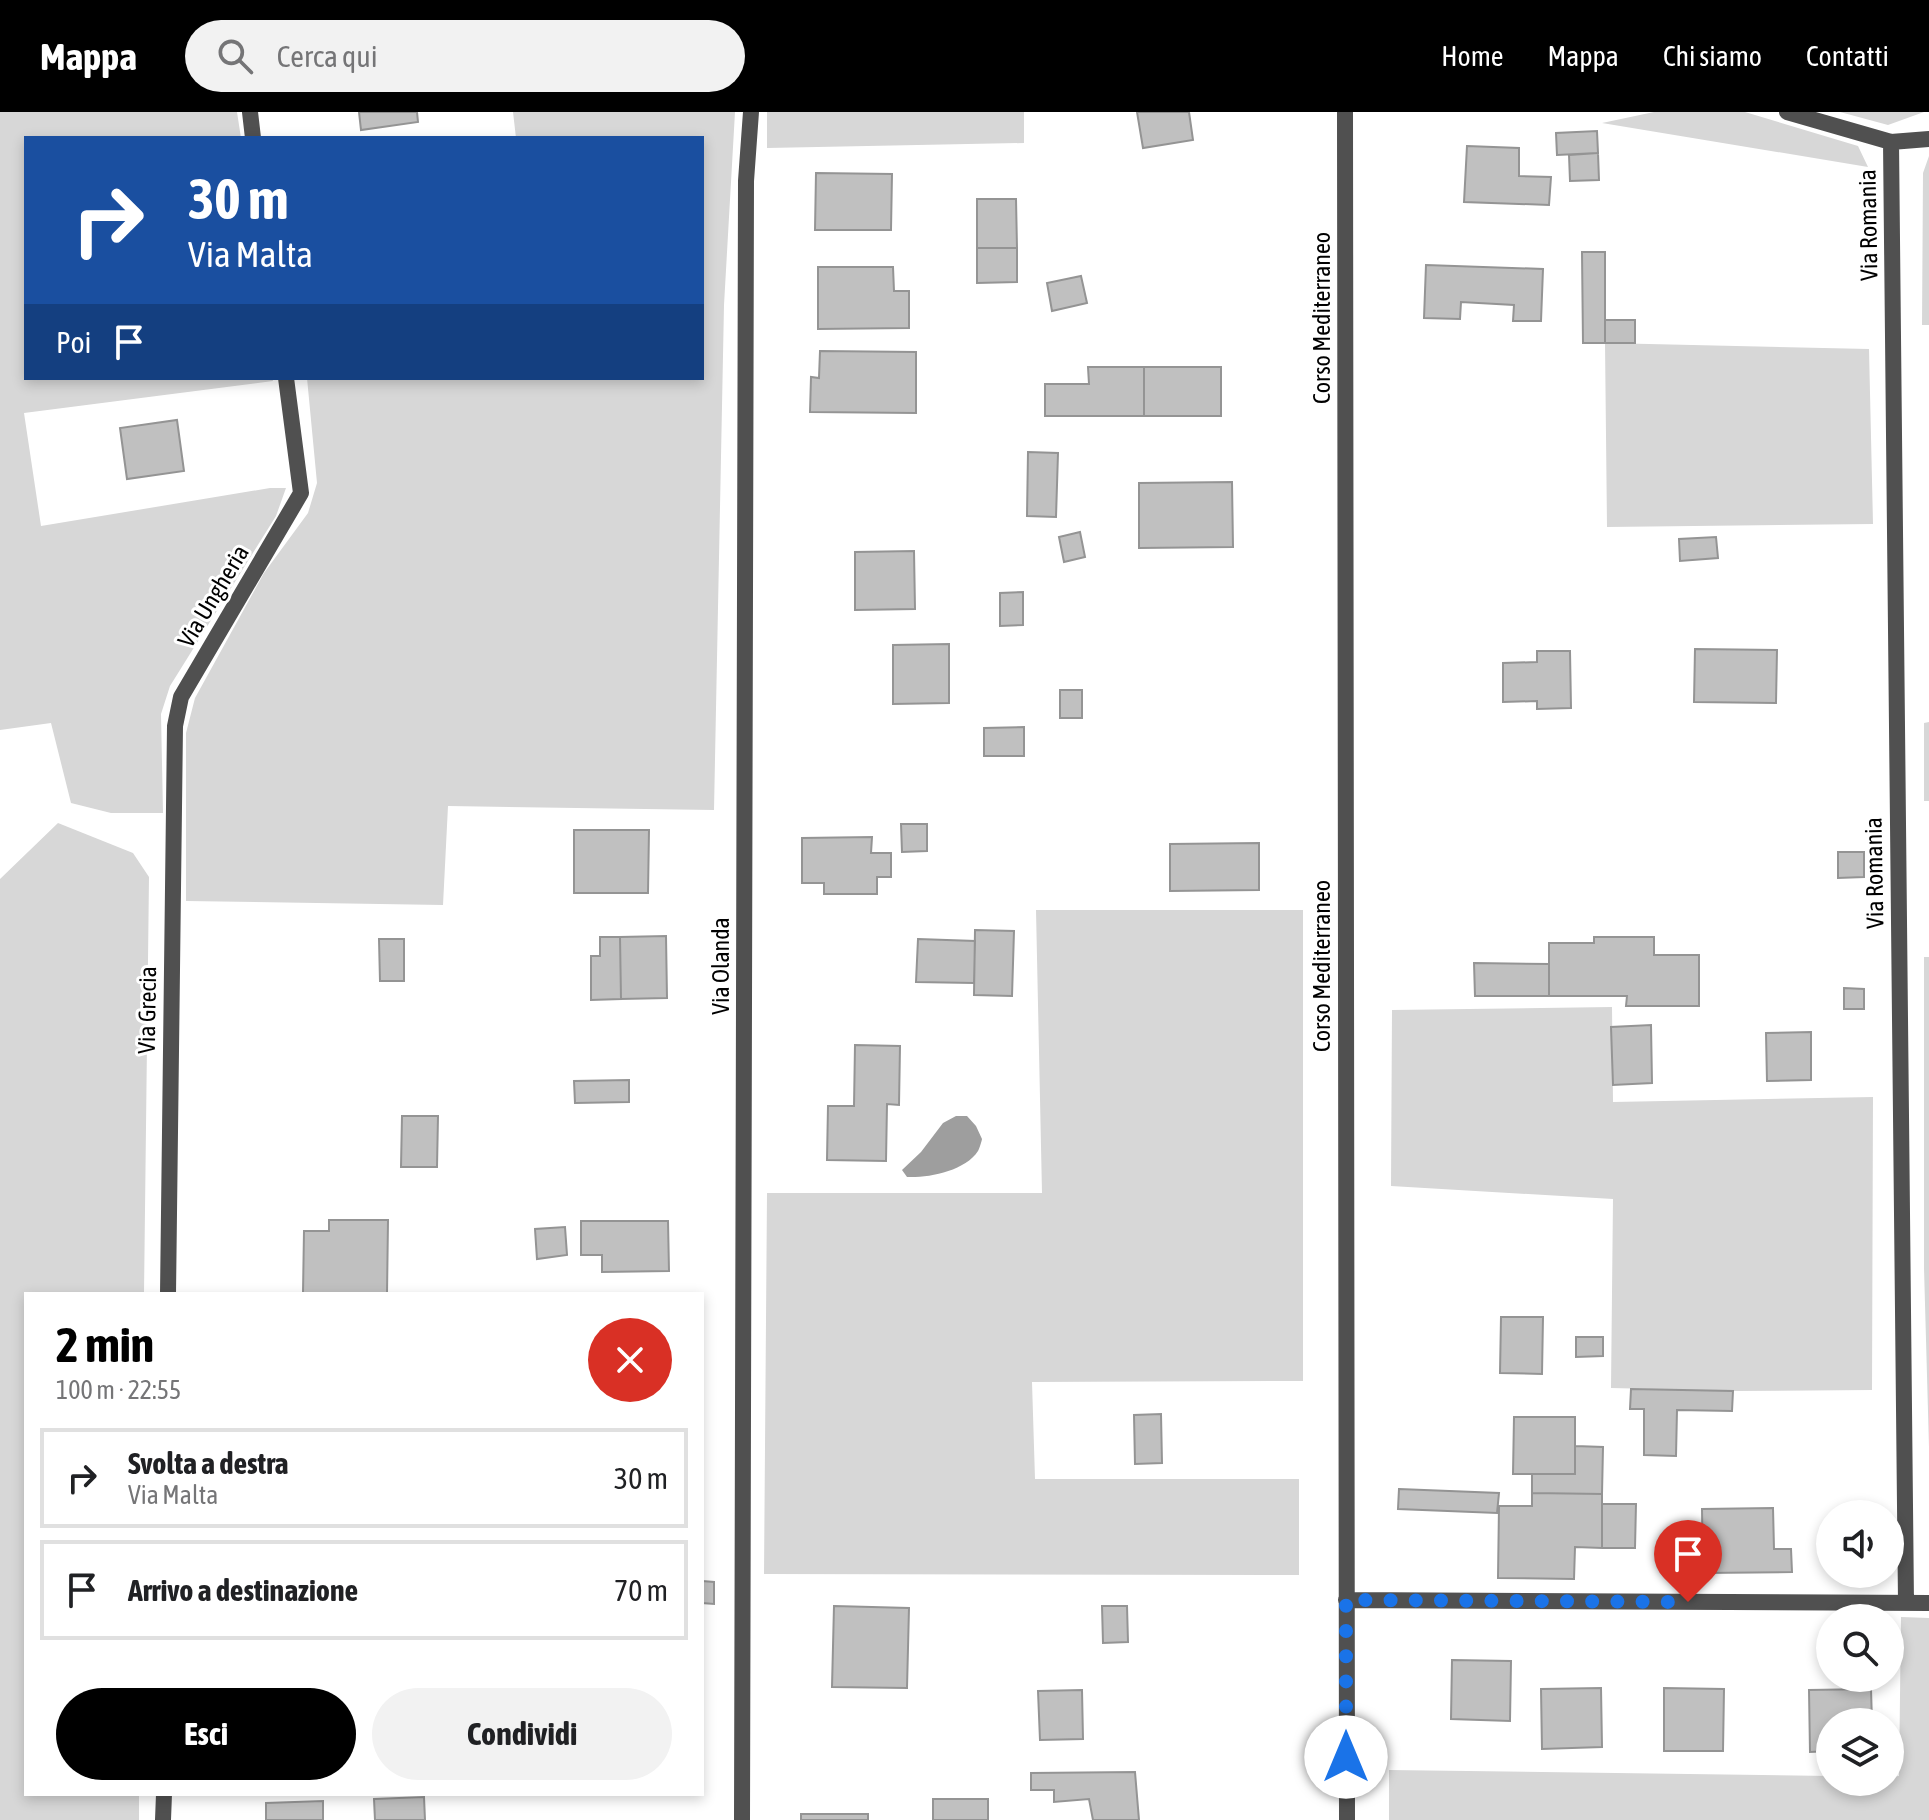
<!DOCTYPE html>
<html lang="it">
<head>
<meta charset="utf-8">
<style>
  :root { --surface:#fff; --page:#f2f2f2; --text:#202124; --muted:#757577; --line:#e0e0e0; --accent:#000 }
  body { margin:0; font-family:"Asap Condensed",sans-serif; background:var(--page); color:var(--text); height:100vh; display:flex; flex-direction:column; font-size:30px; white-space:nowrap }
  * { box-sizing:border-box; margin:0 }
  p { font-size:26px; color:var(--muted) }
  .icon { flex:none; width:44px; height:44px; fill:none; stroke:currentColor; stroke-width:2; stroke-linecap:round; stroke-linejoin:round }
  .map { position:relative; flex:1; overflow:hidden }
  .side { position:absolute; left:24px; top:1180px; width:680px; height:504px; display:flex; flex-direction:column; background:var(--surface); border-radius:0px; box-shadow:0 4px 12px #0003 }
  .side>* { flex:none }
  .guide { position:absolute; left:24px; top:24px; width:680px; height:244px; border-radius:0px; box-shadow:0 4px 12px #0003; background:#1a4fa0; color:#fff; overflow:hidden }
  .controls { position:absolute; left:1816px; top:1388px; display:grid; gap:16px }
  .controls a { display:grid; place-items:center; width:88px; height:88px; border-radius:50%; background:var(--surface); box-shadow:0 4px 12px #0003; font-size:40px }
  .pin { position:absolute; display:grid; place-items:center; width:68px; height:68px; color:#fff; margin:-82px -34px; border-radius:50% 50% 50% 0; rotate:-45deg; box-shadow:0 0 8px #0007 }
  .pin .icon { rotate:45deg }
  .me { position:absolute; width:88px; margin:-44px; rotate:0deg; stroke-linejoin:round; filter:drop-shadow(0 0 6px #0008) }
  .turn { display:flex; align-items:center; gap:28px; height:168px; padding:0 32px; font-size:36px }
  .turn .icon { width:104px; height:104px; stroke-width:2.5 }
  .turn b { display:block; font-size:56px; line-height:68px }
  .then { display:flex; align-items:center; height:76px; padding:0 32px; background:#0003; gap:16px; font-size:30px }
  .round { display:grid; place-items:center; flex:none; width:84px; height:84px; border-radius:42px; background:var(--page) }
  .headline { display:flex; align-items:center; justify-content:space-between; height:136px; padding:0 32px }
  h1 { font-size:48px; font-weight:700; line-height:60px; color:var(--accent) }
  .primary-button { display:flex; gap:16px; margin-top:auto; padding:16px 32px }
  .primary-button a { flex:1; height:92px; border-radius:48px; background:var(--accent); color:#fff; font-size:32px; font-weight:700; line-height:92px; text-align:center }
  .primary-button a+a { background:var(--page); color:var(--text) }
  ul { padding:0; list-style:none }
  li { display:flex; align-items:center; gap:24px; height:100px; margin:0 16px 12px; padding:0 16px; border:4px solid var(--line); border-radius:0px }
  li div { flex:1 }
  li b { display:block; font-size:30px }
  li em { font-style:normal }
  header { display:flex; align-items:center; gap:48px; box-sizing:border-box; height:112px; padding:0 40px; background:var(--accent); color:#fff }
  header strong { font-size:38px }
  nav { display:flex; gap:44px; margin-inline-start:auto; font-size:28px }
  .search { width:560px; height:72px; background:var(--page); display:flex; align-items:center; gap:20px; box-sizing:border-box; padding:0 28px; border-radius:44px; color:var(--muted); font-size:30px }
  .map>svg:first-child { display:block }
  .green { fill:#d7d7d7 }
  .water { fill:#9e9e9e }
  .building { fill:#c0c0c0; stroke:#949494; stroke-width:2 }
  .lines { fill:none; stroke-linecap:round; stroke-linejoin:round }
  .street { stroke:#505050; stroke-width:16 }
  .route { stroke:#1a73e8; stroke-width:14; stroke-dasharray:0 25.2 }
  .labels { text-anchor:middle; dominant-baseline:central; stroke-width:6; stroke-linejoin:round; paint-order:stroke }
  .street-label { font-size:24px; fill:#000; stroke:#fff }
</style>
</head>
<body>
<header>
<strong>Mappa</strong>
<div class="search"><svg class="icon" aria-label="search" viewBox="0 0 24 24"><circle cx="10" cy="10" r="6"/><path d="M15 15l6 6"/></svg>Cerca qui</div>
<nav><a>Home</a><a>Mappa</a><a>Chi siamo</a><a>Contatti</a></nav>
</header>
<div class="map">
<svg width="1929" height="1708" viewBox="0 0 1929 1708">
  <rect width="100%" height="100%" fill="#fff"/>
  <!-- green -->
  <path class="green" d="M 0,0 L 237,0 L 241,26 L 26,26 L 26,266 L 272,266 L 273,269 L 24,301 L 41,414 L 270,376 L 286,376 L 276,404 L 170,574 L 161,602 L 163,701 L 111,701 L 71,691 L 51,611 L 0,618 Z
    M 513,0 L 735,0 L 724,193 L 714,698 L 448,694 L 443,793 L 186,789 L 186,621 L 195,586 L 264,461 L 308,401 L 317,371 L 307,266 L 702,266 L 702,26 L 516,26 Z
    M 767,0 L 1024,0 L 1024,31 L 767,36 Z
    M 1654,0 L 1745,0 L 1858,34 L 1868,55 L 1602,11 Z
    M 1840,0 L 1924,0 L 1888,13 Z
    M 1929,44 L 1929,213 L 1922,213 L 1923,61 Z
    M 1605,231 L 1869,237 L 1873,412 L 1607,415 Z
    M 1929,610 L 1929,689 L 1924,689 L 1924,611 Z
    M 58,711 L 133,741 L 149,765 L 144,1182 L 26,1182 L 26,1682 L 139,1682 L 139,1708 L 0,1708 L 0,767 Z
    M 1036,798 L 1303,798 L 1303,1269 L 1032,1270 L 1035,1367 L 1299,1367 L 1299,1463 L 764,1462 L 767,1081 L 1042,1081 Z
    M 1924,845 L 1929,845 L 1929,1335 L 1924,1156 Z
    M 1612,895 L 1613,990 L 1873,985 L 1872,1278 L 1733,1279 L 1611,1276 L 1613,1087 L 1391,1074 L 1392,898 Z
    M 1901,1505 L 1929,1506 L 1929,1708 L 1389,1708 L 1389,1658 L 1830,1664 L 1830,1670 L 1890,1670 L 1890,1665 L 1899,1664 Z"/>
  <!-- water -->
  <path class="water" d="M 956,1004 L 967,1004 L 976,1014 L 982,1027 C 982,1028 979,1038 978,1039 C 965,1059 929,1066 907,1065 L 902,1058 L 921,1040 L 943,1011 Z"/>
  <!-- building -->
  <path class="building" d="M 359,0 L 417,0 L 418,10 L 361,18 Z
    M 1137,0 L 1189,0 L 1193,28 L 1143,36 Z
    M 1597,19 L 1598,41 L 1557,43 L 1556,21 Z
    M 1467,34 L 1519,36 L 1519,64 L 1551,65 L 1549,93 L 1464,90 Z
    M 1598,41 L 1599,68 L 1570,69 L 1569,43 Z
    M 816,61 L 892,62 L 891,118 L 815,118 Z
    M 977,87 L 1016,87 L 1017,136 L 977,136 Z
    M 977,136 L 1017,136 L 1017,170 L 977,171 Z
    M 1582,140 L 1605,140 L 1605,231 L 1583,231 Z
    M 1426,153 L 1543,157 L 1541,209 L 1513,209 L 1514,193 L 1461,190 L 1460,207 L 1424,206 Z
    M 818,155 L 893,155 L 894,179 L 909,179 L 909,216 L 818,217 Z
    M 1081,164 L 1087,191 L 1052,199 L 1047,171 Z
    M 1605,208 L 1635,208 L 1635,231 L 1605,231 Z
    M 820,239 L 916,240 L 916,301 L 810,300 L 811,265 L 819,266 Z
    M 1088,255 L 1144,255 L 1144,304 L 1045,304 L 1045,272 L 1089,272 Z
    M 1144,255 L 1221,255 L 1221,304 L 1144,304 Z
    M 177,308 L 184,359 L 127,367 L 120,316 Z
    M 1028,340 L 1058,341 L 1056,405 L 1027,404 Z
    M 1232,370 L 1233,435 L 1139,436 L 1139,371 Z
    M 1080,420 L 1085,445 L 1064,450 L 1059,425 Z
    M 1716,425 L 1718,446 L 1680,449 L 1679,427 Z
    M 914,439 L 915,497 L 855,498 L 855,440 Z
    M 1023,480 L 1023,513 L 1000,514 L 1000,481 Z
    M 949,532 L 949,591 L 893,592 L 893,533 Z
    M 1695,537 L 1777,538 L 1776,591 L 1694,590 Z
    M 1537,539 L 1570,539 L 1571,596 L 1537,597 L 1537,589 L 1503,590 L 1503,551 L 1537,550 Z
    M 1060,578 L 1082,578 L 1082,606 L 1060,606 Z
    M 1024,615 L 1024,644 L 984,644 L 984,616 Z
    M 901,712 L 927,712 L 927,739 L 902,740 Z
    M 574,718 L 649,718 L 648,781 L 574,781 Z
    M 872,725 L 871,741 L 891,741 L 891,765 L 877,765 L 877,782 L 824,782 L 824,771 L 802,771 L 802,726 Z
    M 1259,731 L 1259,778 L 1170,779 L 1170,732 Z
    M 1838,740 L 1864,740 L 1864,765 L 1838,766 Z
    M 975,818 L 1014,819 L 1012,884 L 974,883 Z
    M 666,824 L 667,886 L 621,887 L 620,825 Z
    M 600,825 L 620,825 L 621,887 L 591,888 L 591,844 L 600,844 Z
    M 1594,825 L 1654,825 L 1654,843 L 1699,843 L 1699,894 L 1626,894 L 1627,884 L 1549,884 L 1549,831 L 1594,831 Z
    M 379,827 L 404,827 L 404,869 L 380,869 Z
    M 918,827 L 975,829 L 974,871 L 916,870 Z
    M 1474,851 L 1549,852 L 1549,884 L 1475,884 Z
    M 1844,876 L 1864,877 L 1864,897 L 1844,897 Z
    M 1651,913 L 1652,971 L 1613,973 L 1611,915 Z
    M 1811,920 L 1811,968 L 1767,969 L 1766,921 Z
    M 855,933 L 900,934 L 899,993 L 887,992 L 886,1049 L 827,1048 L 828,994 L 854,994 Z
    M 629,968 L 629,990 L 575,991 L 574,969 Z
    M 402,1004 L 438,1004 L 437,1055 L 401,1055 Z
    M 329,1108 L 388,1108 L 387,1182 L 303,1181 L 304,1119 L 329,1119 Z
    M 581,1109 L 668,1109 L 669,1159 L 602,1160 L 602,1143 L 581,1143 Z
    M 565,1115 L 567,1143 L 537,1147 L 535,1117 Z
    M 1501,1205 L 1543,1205 L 1542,1262 L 1500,1261 Z
    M 1576,1225 L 1603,1225 L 1603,1244 L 1576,1245 Z
    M 1631,1277 L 1733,1279 L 1732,1299 L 1677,1298 L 1676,1344 L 1644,1343 L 1644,1297 L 1630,1297 Z
    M 1161,1302 L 1162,1351 L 1135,1352 L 1134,1303 Z
    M 1514,1305 L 1575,1305 L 1575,1362 L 1513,1362 Z
    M 1575,1334 L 1603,1335 L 1602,1382 L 1532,1381 L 1532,1362 L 1575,1362 Z
    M 1399,1377 L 1499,1381 L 1497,1401 L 1398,1397 Z
    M 1532,1381 L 1602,1382 L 1602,1436 L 1575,1435 L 1574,1467 L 1498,1466 L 1499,1394 L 1532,1394 Z
    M 1602,1392 L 1636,1392 L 1635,1436 L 1602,1436 Z
    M 1773,1396 L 1774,1437 L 1791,1437 L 1792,1460 L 1703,1461 L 1702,1397 Z
    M 702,1469 L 714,1470 L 714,1492 L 702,1491 Z
    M 834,1494 L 909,1496 L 907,1576 L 832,1575 Z
    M 1102,1494 L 1127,1494 L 1128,1530 L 1103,1531 Z
    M 1452,1548 L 1511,1549 L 1510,1609 L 1451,1607 Z
    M 1601,1576 L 1602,1635 L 1542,1637 L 1541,1577 Z
    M 1664,1576 L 1724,1577 L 1723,1639 L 1664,1639 Z
    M 1871,1577 L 1872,1610 L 1830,1610 L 1830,1639 L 1810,1640 L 1809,1578 Z
    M 1082,1578 L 1083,1627 L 1040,1628 L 1038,1579 Z
    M 1135,1660 L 1139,1708 L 1093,1708 L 1089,1687 L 1054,1690 L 1054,1678 L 1031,1678 L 1031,1661 Z
    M 424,1685 L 425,1708 L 375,1708 L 374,1687 Z
    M 933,1687 L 988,1687 L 988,1708 L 933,1708 Z
    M 323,1689 L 323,1708 L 266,1708 L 266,1691 Z
    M 801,1702 L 868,1702 L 868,1708 L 801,1708 Z"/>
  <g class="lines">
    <!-- street -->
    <path class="street" d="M 250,0 L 253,26
      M 1345,0 L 1347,1708
      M 1787,0 L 1891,30 L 1929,27
      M 1891,30 L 1906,1491
      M 168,1182 L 175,614 L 181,585 L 301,381 L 286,266
      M 1346,1488 L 1929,1491
      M 163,1708 L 164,1682
      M 742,1708 L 746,69 L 751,0"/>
  </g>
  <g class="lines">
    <!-- route -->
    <path class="route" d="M 1346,1645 L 1346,1488 L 1688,1490"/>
  </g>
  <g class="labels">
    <!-- street labels -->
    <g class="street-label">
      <text transform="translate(1868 113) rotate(-91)">Via Romania</text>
      <text transform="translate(1321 206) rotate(-90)">Corso Mediterraneo</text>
      <text transform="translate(213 484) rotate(-59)">Via Ungheria</text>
      <text transform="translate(1874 761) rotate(-91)">Via Romania</text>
      <text transform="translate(720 854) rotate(-90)">Via Olanda</text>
      <text transform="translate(1321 854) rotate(-90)">Corso Mediterraneo</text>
      <text transform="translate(147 898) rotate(-89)">Via Grecia</text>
    </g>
  </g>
</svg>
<div class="controls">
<a><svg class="icon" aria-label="sound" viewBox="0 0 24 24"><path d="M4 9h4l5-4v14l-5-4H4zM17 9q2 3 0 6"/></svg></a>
<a><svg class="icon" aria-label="search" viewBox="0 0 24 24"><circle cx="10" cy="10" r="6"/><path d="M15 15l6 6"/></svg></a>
<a><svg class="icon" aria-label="layers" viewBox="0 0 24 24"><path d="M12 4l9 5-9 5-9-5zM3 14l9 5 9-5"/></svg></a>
</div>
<div class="pin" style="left:1688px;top:1490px;background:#d93025"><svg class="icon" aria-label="arrive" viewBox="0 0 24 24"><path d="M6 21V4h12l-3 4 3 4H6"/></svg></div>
<svg class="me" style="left:1346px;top:1645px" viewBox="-20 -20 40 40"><circle r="19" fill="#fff"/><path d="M0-13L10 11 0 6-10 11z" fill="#1a73e8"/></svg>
<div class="guide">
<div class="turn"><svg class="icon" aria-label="right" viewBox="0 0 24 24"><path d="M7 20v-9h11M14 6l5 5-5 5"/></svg><div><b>30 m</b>Via Malta</div></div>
<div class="then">Poi<svg class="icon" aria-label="arrive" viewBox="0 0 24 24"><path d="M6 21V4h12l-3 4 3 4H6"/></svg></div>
</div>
<section class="side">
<div class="headline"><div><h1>2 min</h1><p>100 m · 22:55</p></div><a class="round" style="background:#d93025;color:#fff"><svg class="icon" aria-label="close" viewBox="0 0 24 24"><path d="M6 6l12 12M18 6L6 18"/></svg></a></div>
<ul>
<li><svg class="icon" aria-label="right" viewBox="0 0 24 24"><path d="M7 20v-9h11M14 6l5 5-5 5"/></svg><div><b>Svolta a destra</b><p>Via Malta</p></div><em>30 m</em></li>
<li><svg class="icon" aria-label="arrive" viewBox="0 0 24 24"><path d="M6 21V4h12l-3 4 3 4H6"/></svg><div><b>Arrivo a destinazione</b></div><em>70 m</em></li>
</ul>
<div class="primary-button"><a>Esci</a><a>Condividi</a></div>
</section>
</div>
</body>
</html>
